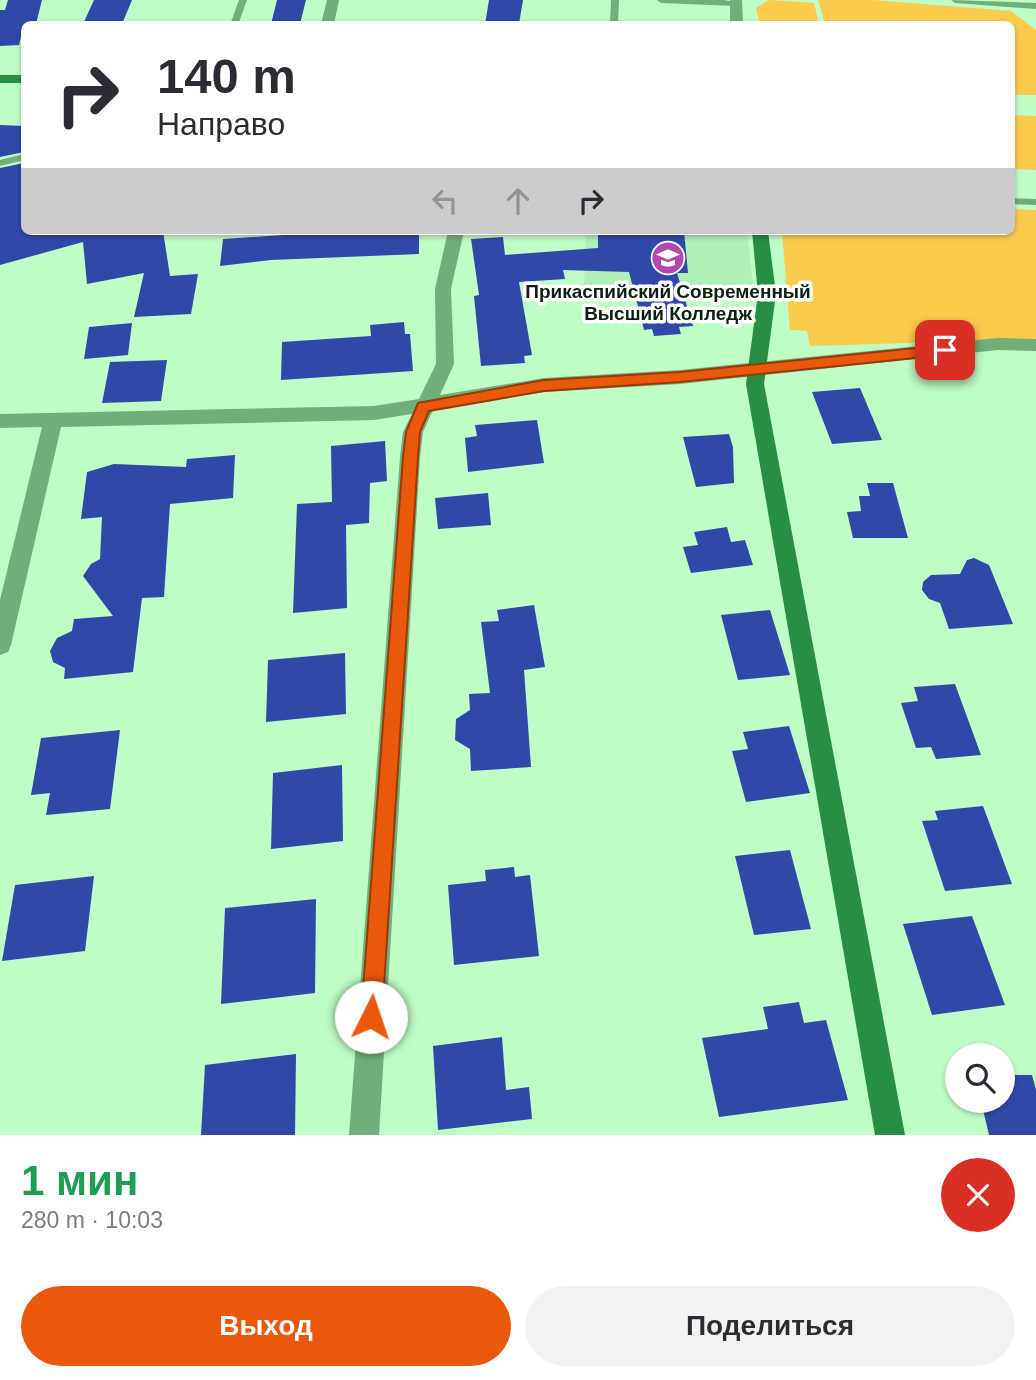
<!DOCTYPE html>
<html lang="ru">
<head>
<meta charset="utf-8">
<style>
  :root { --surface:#fff; --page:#f2f2f3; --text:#2b2b33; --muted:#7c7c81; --accent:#ea580c }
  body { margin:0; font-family:Arial,sans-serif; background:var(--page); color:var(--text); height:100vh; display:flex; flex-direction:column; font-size:26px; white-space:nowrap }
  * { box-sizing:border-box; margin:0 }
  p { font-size:23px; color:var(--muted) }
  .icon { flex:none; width:38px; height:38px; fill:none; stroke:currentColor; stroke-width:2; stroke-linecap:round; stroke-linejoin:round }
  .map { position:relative; height:1135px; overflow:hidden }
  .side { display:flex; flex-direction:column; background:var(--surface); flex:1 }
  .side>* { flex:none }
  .banner { position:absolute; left:21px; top:21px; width:994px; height:214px; border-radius:10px; box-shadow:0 2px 5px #0004; background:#fff; color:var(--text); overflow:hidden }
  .fabs { position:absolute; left:945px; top:1043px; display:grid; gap:14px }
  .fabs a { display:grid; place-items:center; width:70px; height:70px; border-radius:50%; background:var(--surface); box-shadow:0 2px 5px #0004; font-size:35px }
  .pin { position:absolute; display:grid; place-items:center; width:60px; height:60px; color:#fff; margin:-30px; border-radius:14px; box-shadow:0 4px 10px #0006 }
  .me { position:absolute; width:77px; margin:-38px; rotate:4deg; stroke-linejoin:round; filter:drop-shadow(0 0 5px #0008) }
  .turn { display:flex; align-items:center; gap:24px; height:147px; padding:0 21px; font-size:32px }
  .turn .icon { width:91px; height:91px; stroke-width:2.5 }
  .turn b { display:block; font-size:49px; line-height:60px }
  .lanes { display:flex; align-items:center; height:66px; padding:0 21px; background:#0003; justify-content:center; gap:35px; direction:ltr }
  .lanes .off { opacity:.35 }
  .round { display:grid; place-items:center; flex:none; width:74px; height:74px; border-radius:37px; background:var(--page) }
  .headline { display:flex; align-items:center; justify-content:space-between; height:119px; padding:0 21px }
  h1 { font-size:42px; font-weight:700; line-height:52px; color:#1e9e55 }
  .button { display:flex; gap:14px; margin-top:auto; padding:14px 21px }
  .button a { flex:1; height:80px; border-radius:42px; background:var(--accent); color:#fff; font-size:28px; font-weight:700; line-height:80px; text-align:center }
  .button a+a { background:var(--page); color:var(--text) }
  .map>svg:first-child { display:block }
  .built { fill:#aef0b6 }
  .green { fill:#facb4d }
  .building { fill:#2f49a9 }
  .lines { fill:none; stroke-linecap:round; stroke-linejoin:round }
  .lane { fill:#72ae7a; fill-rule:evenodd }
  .street { fill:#72ae7a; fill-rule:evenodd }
  .secondary { fill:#268f41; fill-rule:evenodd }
  .route { fill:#ea580c; stroke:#983908; stroke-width:2 }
  .labels { text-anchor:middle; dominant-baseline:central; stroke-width:7; stroke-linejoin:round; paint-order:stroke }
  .far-poi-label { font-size:19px; font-weight:bold; fill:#08200d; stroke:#fff }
</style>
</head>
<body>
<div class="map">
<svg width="1036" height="1135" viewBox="0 0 1036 1135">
  <rect width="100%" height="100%" fill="#bffcc6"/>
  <!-- built -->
  <path class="built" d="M 586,231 L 747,231 L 753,284 L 584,291 Z"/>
  <!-- green -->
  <path class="green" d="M 769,0 L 814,3 L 819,24 L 760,24 L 756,8 Z
    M 818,0 L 872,0 L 1011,11 L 1036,30 L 1036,95 L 1012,95 L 1012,24 L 825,24 Z
    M 1012,115 L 1036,116 L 1036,170 L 1012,169 Z
    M 1012,209 L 1036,210 L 1036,339 L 810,346 L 807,331 L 790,330 L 782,231 L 1012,231 Z"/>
  <!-- building -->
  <path class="building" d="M 8,0 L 42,0 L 36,24 L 24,24 L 19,45 L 0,46 L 0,10 L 5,10 Z
    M 94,0 L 132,0 L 122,24 L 83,24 Z
    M 277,0 L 306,0 L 300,24 L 271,24 Z
    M 489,0 L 523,0 L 519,24 L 485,24 Z
    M 0,125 L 24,126 L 24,152 L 0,157 Z
    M 24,163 L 24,231 L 163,231 L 170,276 L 198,274 L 191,314 L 134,317 L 144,273 L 87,284 L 83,242 L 0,265 L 0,168 Z
    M 300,231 L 419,231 L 419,254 L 271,260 L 220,266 L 223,239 L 300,234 Z
    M 598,231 L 684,231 L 688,273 L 677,273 L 693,326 L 679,327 L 681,334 L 654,336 L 652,329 L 644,330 L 629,272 L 563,270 L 565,279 L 519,282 L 532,355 L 524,356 L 525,363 L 481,366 L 474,296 L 479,295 L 471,239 L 503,237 L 505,255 L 598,248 Z
    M 404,322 L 405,334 L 410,334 L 413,371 L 281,380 L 282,342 L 371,336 L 370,325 Z
    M 132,323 L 128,355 L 84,359 L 89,327 Z
    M 167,360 L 161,401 L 102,403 L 110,362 Z
    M 860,388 L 882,440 L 832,444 L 812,392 Z
    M 537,420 L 544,463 L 468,472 L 465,438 L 477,436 L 475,425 Z
    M 729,434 L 733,447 L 734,483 L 696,487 L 683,437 Z
    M 385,441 L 387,481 L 370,483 L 369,523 L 346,525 L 347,608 L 293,613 L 297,504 L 332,502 L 331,446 Z
    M 235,455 L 233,498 L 170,504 L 164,597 L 142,598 L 133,672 L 64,679 L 65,668 L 53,662 L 50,651 L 57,638 L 72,631 L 74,619 L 113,616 L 83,576 L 91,564 L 100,559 L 102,517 L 81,519 L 87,472 L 114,464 L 186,467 L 187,459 Z
    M 867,483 L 893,483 L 908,538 L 853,538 L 847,512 L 861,511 L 859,496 L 870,496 Z
    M 488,493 L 491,525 L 438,529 L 435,498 Z
    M 727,527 L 731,542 L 745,540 L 753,565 L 691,573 L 683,547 L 698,545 L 694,532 Z
    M 974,558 L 989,565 L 1013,624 L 949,629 L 940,603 L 929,599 L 922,590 L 923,582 L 931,575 L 960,574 L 967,560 Z
    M 534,605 L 545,667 L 524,670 L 531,767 L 471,771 L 470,749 L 455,740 L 456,719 L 470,710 L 469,694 L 490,693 L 481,622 L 499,621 L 497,610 Z
    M 770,610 L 790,675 L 738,680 L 721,615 Z
    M 345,653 L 346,714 L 266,722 L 268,660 Z
    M 955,684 L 981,755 L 936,759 L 931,747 L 916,748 L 901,703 L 918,701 L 914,687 Z
    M 789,726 L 810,793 L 746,802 L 732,751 L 748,749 L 743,732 Z
    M 120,730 L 110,809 L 46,815 L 50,793 L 31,795 L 41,738 Z
    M 342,765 L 343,841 L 271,849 L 273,773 Z
    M 983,806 L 1012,884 L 945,891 L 922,821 L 938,820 L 935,811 Z
    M 790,850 L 811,929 L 754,935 L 735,856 Z
    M 514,867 L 515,877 L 530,875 L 539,956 L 454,965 L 448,885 L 486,881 L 485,870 Z
    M 94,876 L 85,951 L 2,961 L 15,885 Z
    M 316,899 L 315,993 L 221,1004 L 225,908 Z
    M 972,916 L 1005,1005 L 932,1015 L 903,924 Z
    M 799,1002 L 804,1023 L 826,1020 L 848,1100 L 719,1117 L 702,1038 L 768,1029 L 763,1007 Z
    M 502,1037 L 506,1090 L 529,1087 L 532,1119 L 438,1130 L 433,1046 Z
    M 296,1054 L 295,1135 L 201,1135 L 205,1065 Z
    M 1003,1075 L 1032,1075 L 1036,1090 L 1036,1135 L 989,1135 L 981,1101 L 1003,1101 Z"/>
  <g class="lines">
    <!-- lane -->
    <path class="lane" d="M 239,0 L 247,0 L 239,22 L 234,24 L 231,22 Z
      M 611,0 L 619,0 L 618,24 L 610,24 Z
      M 657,0 L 724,0 L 739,3 L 735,6 L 661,3 Z
      M 951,0 L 1036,3 L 1036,9 L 955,3 Z
      M 24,154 L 24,160 L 0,166 L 0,160 Z
      M 1012,198 L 1036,199 L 1036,205 L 1012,204 Z"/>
    <!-- street -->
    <path class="street" d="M 327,0 L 339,0 L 334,24 L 321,24 Z
      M 730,0 L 742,0 L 743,24 L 730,24 Z
      M 448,231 L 464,231 L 451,289 L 454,364 L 440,395 L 544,378 L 680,370 L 998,338 L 1036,339 L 1036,351 L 998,350 L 680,384 L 544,392 L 433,410 L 423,432 L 420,457 L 379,1135 L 349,1135 L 400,457 L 403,432 L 412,414 L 374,420 L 61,427 L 11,645 L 8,652 L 0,655 L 0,600 L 42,427 L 0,428 L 0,414 L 374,406 L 419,399 L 436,364 L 435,289 Z"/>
    <!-- secondary -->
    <path class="secondary" d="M 0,75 L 24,75 L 24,83 L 0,83 Z
      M 752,231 L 768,231 L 776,294 L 764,384 L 905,1135 L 875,1135 L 746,384 L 758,294 Z"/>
  </g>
  <!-- route -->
  <path class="route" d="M 945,345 L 952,350 L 945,355 L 680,382 L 544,391 L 429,411 L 420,432 L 418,457 L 382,1017 L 379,1024 L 371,1028 L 364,1024 L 361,1017 L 403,457 L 406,432 L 418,403 L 544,380 L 680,372 Z"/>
  <!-- icons -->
  <defs>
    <symbol id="university-disc" viewBox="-11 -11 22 22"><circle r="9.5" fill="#b04aaf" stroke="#fff"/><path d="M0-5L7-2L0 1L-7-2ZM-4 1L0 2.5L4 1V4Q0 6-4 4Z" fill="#fff"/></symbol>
  </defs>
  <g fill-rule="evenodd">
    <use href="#university-disc" x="649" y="239" width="38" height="38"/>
  </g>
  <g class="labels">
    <!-- far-poi labels -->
    <g class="far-poi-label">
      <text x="668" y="291">Прикаспийский Современный<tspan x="668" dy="22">Высший Колледж</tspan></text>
    </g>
  </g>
</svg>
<div class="fabs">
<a><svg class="icon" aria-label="search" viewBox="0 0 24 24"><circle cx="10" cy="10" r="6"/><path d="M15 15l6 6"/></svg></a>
</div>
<div class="pin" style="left:945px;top:350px;background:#d93025"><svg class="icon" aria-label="arrive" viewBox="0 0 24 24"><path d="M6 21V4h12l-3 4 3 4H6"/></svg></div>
<svg class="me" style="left:371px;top:1017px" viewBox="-20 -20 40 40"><circle r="19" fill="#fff"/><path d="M0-13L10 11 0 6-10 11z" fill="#ea580c"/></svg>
<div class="banner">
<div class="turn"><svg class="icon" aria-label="right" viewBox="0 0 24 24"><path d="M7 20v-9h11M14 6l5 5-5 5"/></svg><div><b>140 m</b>Направо</div></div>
<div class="lanes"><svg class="icon off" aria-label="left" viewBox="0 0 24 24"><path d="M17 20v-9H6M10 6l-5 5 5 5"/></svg><svg class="icon off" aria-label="ahead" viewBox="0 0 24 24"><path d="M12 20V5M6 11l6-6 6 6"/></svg><svg class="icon" aria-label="right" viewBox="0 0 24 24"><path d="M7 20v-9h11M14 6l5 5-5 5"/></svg></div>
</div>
</div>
<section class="side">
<div class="headline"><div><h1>1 мин</h1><p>280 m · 10:03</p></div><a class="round" style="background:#d93025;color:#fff"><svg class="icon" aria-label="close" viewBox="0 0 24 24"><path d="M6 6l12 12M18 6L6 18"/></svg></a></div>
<div class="button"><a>Выход</a><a>Поделиться</a></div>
</section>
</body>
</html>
